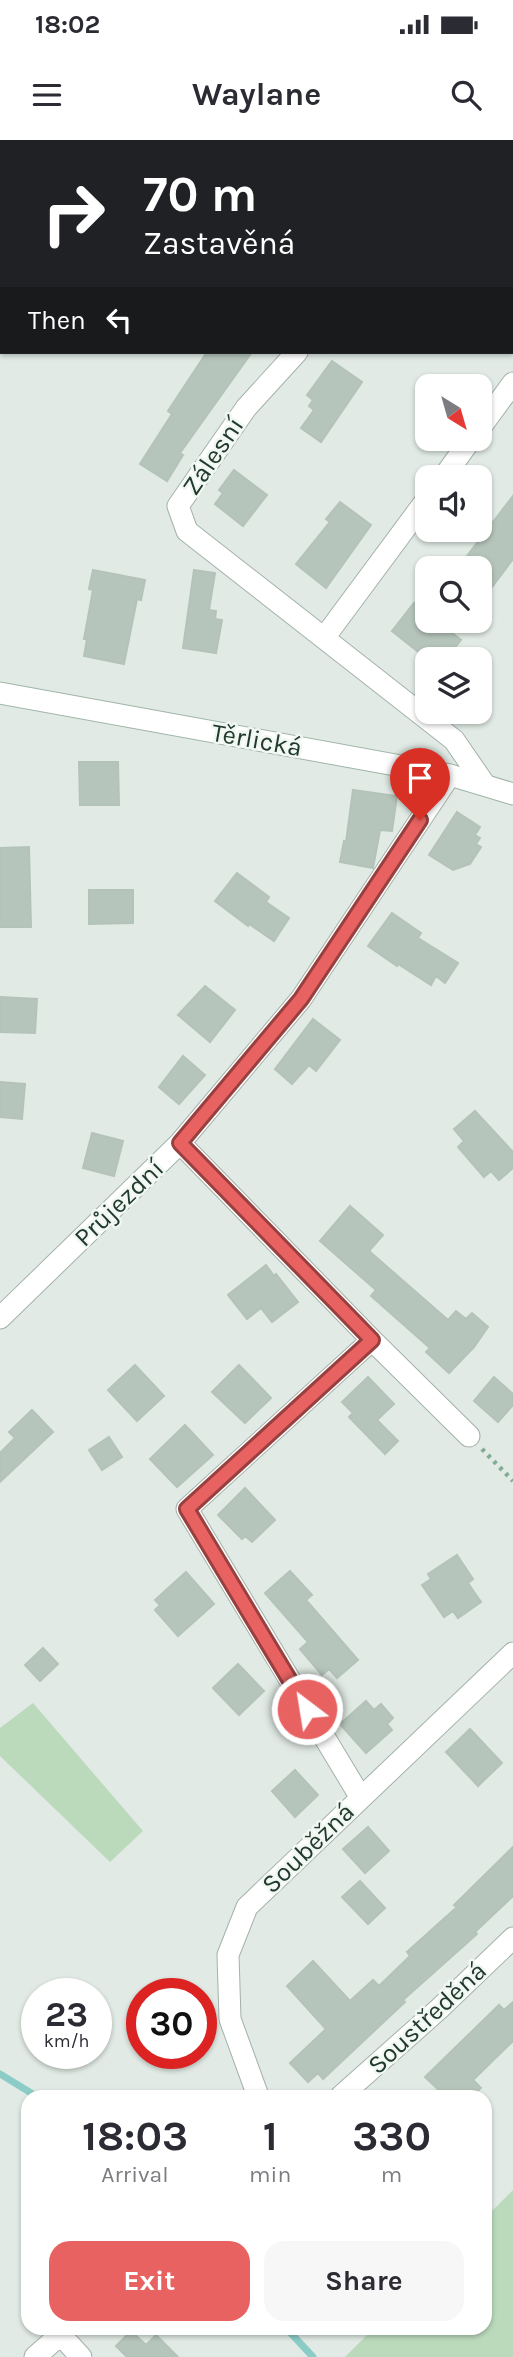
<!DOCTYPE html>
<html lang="en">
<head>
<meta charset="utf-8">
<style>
  :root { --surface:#fff; --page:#f7f7f7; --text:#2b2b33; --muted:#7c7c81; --accent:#e86261 }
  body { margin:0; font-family:Karla,sans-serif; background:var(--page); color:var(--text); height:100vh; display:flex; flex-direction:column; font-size:26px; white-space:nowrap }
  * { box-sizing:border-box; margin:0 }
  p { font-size:23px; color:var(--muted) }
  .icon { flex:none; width:38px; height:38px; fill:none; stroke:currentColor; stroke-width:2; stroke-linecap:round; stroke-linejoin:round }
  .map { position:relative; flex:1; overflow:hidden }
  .side { position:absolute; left:21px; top:1950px; width:471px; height:245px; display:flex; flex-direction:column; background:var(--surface); border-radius:21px; box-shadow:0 2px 5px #0004 }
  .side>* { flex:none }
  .banner { position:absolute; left:0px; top:0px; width:514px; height:214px; box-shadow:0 2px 5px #0004; background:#202124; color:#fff; overflow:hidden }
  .needle { width:46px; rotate:143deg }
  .fabs { position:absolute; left:415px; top:234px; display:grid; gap:14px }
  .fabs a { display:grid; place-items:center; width:77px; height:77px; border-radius:14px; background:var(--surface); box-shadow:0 2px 5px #0004; font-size:35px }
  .speed { position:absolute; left:21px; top:1838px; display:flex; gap:14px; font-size:35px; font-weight:700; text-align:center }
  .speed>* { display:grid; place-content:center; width:91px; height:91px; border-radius:50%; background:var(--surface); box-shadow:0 2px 5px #0004; line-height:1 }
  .speed small { font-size:18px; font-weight:400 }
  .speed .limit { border:10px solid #d22; background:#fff; color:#111 }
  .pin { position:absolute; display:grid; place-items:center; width:60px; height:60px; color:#fff; margin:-72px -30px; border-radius:50% 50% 50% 0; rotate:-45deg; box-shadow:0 0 7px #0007 }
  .pin .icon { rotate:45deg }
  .me { position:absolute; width:77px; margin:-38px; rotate:329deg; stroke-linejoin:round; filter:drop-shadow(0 0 5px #0008) }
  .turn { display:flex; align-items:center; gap:24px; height:147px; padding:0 28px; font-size:32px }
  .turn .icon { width:91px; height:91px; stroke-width:2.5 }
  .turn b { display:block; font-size:49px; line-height:60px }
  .then { display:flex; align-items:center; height:66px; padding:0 28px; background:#0003; gap:14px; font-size:26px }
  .eta { display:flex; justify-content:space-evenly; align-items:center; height:119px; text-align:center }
  .eta b { font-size:42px; font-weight:700; line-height:49px }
  .cta { display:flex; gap:14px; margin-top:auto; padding:14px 28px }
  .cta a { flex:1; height:80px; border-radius:21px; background:var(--accent); color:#fff; font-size:28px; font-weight:700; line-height:80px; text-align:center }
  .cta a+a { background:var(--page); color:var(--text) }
  .status { display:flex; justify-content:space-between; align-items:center; height:49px; padding:0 35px; background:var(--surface); direction:ltr }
  .status svg { height:19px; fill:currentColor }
  header { display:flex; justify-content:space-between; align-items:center; height:91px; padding:0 28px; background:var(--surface); font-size:32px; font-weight:700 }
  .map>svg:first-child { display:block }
  .green { fill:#bbdabc }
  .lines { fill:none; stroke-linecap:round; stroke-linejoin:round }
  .stream { stroke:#8cccc7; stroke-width:7 }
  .building { fill:#b6c5bc; stroke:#b4c3b9; stroke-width:2 }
  .minor-casing { stroke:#a4b2aa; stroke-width:23 }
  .secondary-casing { stroke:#a0b5a9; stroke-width:23 }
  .path { stroke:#83ac95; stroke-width:4.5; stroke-dasharray:3.5 5; stroke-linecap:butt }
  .minor { stroke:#fff; stroke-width:21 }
  .secondary { stroke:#fff; stroke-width:21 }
  .route-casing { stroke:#97403f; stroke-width:18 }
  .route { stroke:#e86261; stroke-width:12 }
  .labels { text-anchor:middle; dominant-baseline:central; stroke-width:5; stroke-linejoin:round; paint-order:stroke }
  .street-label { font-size:26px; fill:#223a2e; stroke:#f1f7f2 }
</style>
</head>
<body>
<div class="status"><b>18:02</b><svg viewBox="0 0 49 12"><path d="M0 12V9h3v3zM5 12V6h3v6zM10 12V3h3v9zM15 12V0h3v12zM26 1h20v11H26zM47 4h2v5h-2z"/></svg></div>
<header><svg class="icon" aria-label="menu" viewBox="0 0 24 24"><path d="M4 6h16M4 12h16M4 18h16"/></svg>Waylane<svg class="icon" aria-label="search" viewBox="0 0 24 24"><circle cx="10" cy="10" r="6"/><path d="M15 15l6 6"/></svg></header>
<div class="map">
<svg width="513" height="2217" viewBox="0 0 513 2217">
  <rect width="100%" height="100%" fill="#e1eae4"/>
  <!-- green -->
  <path class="green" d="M 0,0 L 210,0 L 213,2 L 2,2 L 2,184 Z
    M 33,1563 L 143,1691 L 110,1722 L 0,1616 L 0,1588 Z
    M 513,2050 L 513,2217 L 345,2217 L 374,2188 L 485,2188 L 485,2078 Z"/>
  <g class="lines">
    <!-- stream -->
    <path class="stream" d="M 430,2 L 432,0
      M 0,26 L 2,26
      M 0,1934 L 36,1956
      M 286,2188 L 313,2217"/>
  </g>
  <!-- building -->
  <path class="building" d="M 207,212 L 252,212 L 180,313 L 183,315 L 167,341 L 140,324 L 172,274 L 168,271 Z
    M 332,221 L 362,242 L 321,302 L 301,288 L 314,270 L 309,266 L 313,260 L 307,255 Z
    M 234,330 L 267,355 L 243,386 L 215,364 L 223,353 L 219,350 Z
    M 513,356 L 513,419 L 480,463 L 480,429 L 457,429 Z
    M 340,362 L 371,385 L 326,448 L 296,424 L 330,382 L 326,379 Z
    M 93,430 L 145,440 L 141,460 L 137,459 L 124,524 L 84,516 L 87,499 L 84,499 L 93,450 L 89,449 Z
    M 194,430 L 215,433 L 209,470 L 216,471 L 215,479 L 222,480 L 216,513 L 183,508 Z
    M 414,463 L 427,473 L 427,481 L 437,481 L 461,500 L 449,515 L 436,505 L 426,518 L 392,491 Z
    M 79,622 L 118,622 L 119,665 L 80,665 Z
    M 353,650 L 397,656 L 392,691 L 380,690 L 373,728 L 340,722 L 344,701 L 346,702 Z
    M 457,672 L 480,687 L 475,695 L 480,698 L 476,704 L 481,707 L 470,724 L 453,730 L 429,715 Z
    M 29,707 L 31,787 L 0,787 L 0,708 Z
    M 237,733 L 269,757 L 266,762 L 289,778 L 274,801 L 249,784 L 248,786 L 215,761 Z
    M 89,750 L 133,750 L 133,783 L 89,784 Z
    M 392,773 L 421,793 L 418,798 L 458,823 L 445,843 L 436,836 L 431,845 L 398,824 L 397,826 L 368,806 Z
    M 205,846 L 235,870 L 210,902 L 178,875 Z
    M 0,857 L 37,859 L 35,893 L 0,892 Z
    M 313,879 L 340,900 L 316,931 L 309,925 L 292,944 L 275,929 Z
    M 183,916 L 205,935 L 179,964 L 159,947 Z
    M 0,942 L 25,944 L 22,979 L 0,977 Z
    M 475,971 L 513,1012 L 513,1028 L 499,1040 L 491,1031 L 484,1037 L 458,1007 L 464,1001 L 454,989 Z
    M 92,993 L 123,1001 L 114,1036 L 83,1028 Z
    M 350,1066 L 383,1095 L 369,1111 L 448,1180 L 456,1171 L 466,1179 L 472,1173 L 488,1187 L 474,1207 L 449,1233 L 426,1212 L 430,1208 L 371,1156 L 376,1150 L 320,1101 Z
    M 266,1125 L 274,1136 L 276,1134 L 298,1162 L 272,1182 L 261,1168 L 247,1179 L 228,1155 Z
    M 135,1225 L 164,1256 L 137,1281 L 108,1250 Z
    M 239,1225 L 271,1258 L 245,1283 L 212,1252 Z
    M 368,1237 L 394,1264 L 377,1280 L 398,1301 L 385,1314 L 349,1277 L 353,1273 L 342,1262 Z
    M 494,1237 L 513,1254 L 513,1265 L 498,1282 L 474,1261 Z
    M 32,1270 L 53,1292 L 0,1342 L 0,1313 L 15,1298 L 9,1292 Z
    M 185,1285 L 213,1315 L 177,1347 L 150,1319 Z
    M 109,1297 L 122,1317 L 102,1330 L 89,1310 Z
    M 245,1348 L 275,1380 L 252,1402 L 245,1396 L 242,1399 L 218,1375 Z
    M 457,1415 L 473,1439 L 468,1443 L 481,1462 L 458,1478 L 453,1471 L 444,1477 L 422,1445 L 431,1439 L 428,1434 Z
    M 290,1431 L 312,1455 L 306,1460 L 358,1520 L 337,1538 L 329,1529 L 322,1535 L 300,1509 L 308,1502 L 265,1453 Z
    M 186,1432 L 214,1464 L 178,1496 L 155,1470 L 160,1465 L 155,1460 Z
    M 43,1508 L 58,1524 L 40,1541 L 25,1525 Z
    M 238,1524 L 264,1551 L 239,1575 L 213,1548 Z
    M 366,1561 L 374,1570 L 381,1564 L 393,1578 L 387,1584 L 392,1590 L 366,1613 L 340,1584 Z
    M 470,1589 L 502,1623 L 478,1646 L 446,1612 Z
    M 295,1630 L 318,1655 L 295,1677 L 272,1651 Z
    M 368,1687 L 389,1711 L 365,1733 L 343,1709 Z
    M 513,1707 L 513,1756 L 475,1792 L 477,1794 L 403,1860 L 405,1862 L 323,1939 L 318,1933 L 308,1942 L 290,1923 L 326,1889 L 287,1846 L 313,1821 L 350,1861 L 373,1840 L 379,1846 L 410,1816 L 407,1812 L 457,1767 L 454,1765 Z
    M 360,1741 L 385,1768 L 368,1784 L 342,1757 Z
    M 513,1862 L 513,1901 L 473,1940 L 481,1948 L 472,1956 L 445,1956 L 425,1937 L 499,1865 L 504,1870 Z
    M 131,2191 L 146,2205 L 156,2195 L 178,2217 L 127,2217 L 116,2206 Z"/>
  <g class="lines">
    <defs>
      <path id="minor" d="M 297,212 L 246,268 L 178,366 L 187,391 L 454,600 L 485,645
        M 480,288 L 513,243
        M 443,338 L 471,299
        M 324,498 L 427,359
        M 180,1003 L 372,1200 L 469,1296
        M 0,1178 L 180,1003 L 301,859 L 450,635
        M 361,1658 L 187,1369 L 372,1200
        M 258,1956 L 230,1879 L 228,1815 L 247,1767 L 513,1513
        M 341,1956 L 440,1868 L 513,1798
        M 59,2193 L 81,2217
        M 35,2217 L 68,2188"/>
      <path id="secondary" d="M 0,553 L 450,635 L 513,654"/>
    </defs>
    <!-- minor casing -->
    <use href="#minor" class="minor-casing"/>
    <!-- secondary casing -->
    <use href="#secondary" class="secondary-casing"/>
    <!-- path -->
    <path class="path" d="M 482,1309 L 513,1341"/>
    <!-- minor -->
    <use href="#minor" class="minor"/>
    <!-- secondary -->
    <use href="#secondary" class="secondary"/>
  </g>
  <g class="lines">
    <defs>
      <path id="route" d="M 307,1569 L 187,1369 L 372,1200 L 180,1003 L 301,859 L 420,680"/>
    </defs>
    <!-- route casing -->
    <use href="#route" class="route-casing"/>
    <!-- route -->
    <use href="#route" class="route"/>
  </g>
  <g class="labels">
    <!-- street labels -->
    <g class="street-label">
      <text transform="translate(213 316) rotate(-56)">Zálesní</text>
      <text transform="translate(257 600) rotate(10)">Těrlická</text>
      <text transform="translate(119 1063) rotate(-44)">Průjezdní</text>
      <text transform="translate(308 1708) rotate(-44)">Souběžná</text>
      <text transform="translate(427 1878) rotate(-43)">Soustředěná</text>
    </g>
  </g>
</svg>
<div class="fabs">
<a><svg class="needle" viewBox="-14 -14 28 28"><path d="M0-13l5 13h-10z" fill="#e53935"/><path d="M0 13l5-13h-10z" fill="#7c7c81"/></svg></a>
<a><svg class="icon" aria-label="sound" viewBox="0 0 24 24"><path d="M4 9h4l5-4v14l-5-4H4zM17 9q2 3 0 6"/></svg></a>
<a><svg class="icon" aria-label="search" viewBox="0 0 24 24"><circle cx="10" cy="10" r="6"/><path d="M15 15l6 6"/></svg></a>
<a><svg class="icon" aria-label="layers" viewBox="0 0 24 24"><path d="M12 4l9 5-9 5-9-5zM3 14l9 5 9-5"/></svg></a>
</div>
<div class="speed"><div>23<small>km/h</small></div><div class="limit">30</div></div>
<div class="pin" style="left:420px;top:680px;background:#d93025"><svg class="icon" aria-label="arrive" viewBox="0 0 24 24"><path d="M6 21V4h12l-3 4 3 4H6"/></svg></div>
<svg class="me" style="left:307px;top:1569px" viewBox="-20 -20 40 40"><circle r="17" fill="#e86261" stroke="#fff" stroke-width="3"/><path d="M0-11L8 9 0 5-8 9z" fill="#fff"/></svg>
<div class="banner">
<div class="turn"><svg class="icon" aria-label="right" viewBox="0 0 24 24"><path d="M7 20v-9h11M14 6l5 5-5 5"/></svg><div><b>70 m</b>Zastavěná</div></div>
<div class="then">Then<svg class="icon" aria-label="left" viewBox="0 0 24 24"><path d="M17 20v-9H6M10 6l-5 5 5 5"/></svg></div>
</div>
<section class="side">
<div class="eta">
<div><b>18:03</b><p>Arrival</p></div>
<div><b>1</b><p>min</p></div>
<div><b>330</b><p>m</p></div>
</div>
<div class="cta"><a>Exit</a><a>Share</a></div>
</section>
</div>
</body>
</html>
